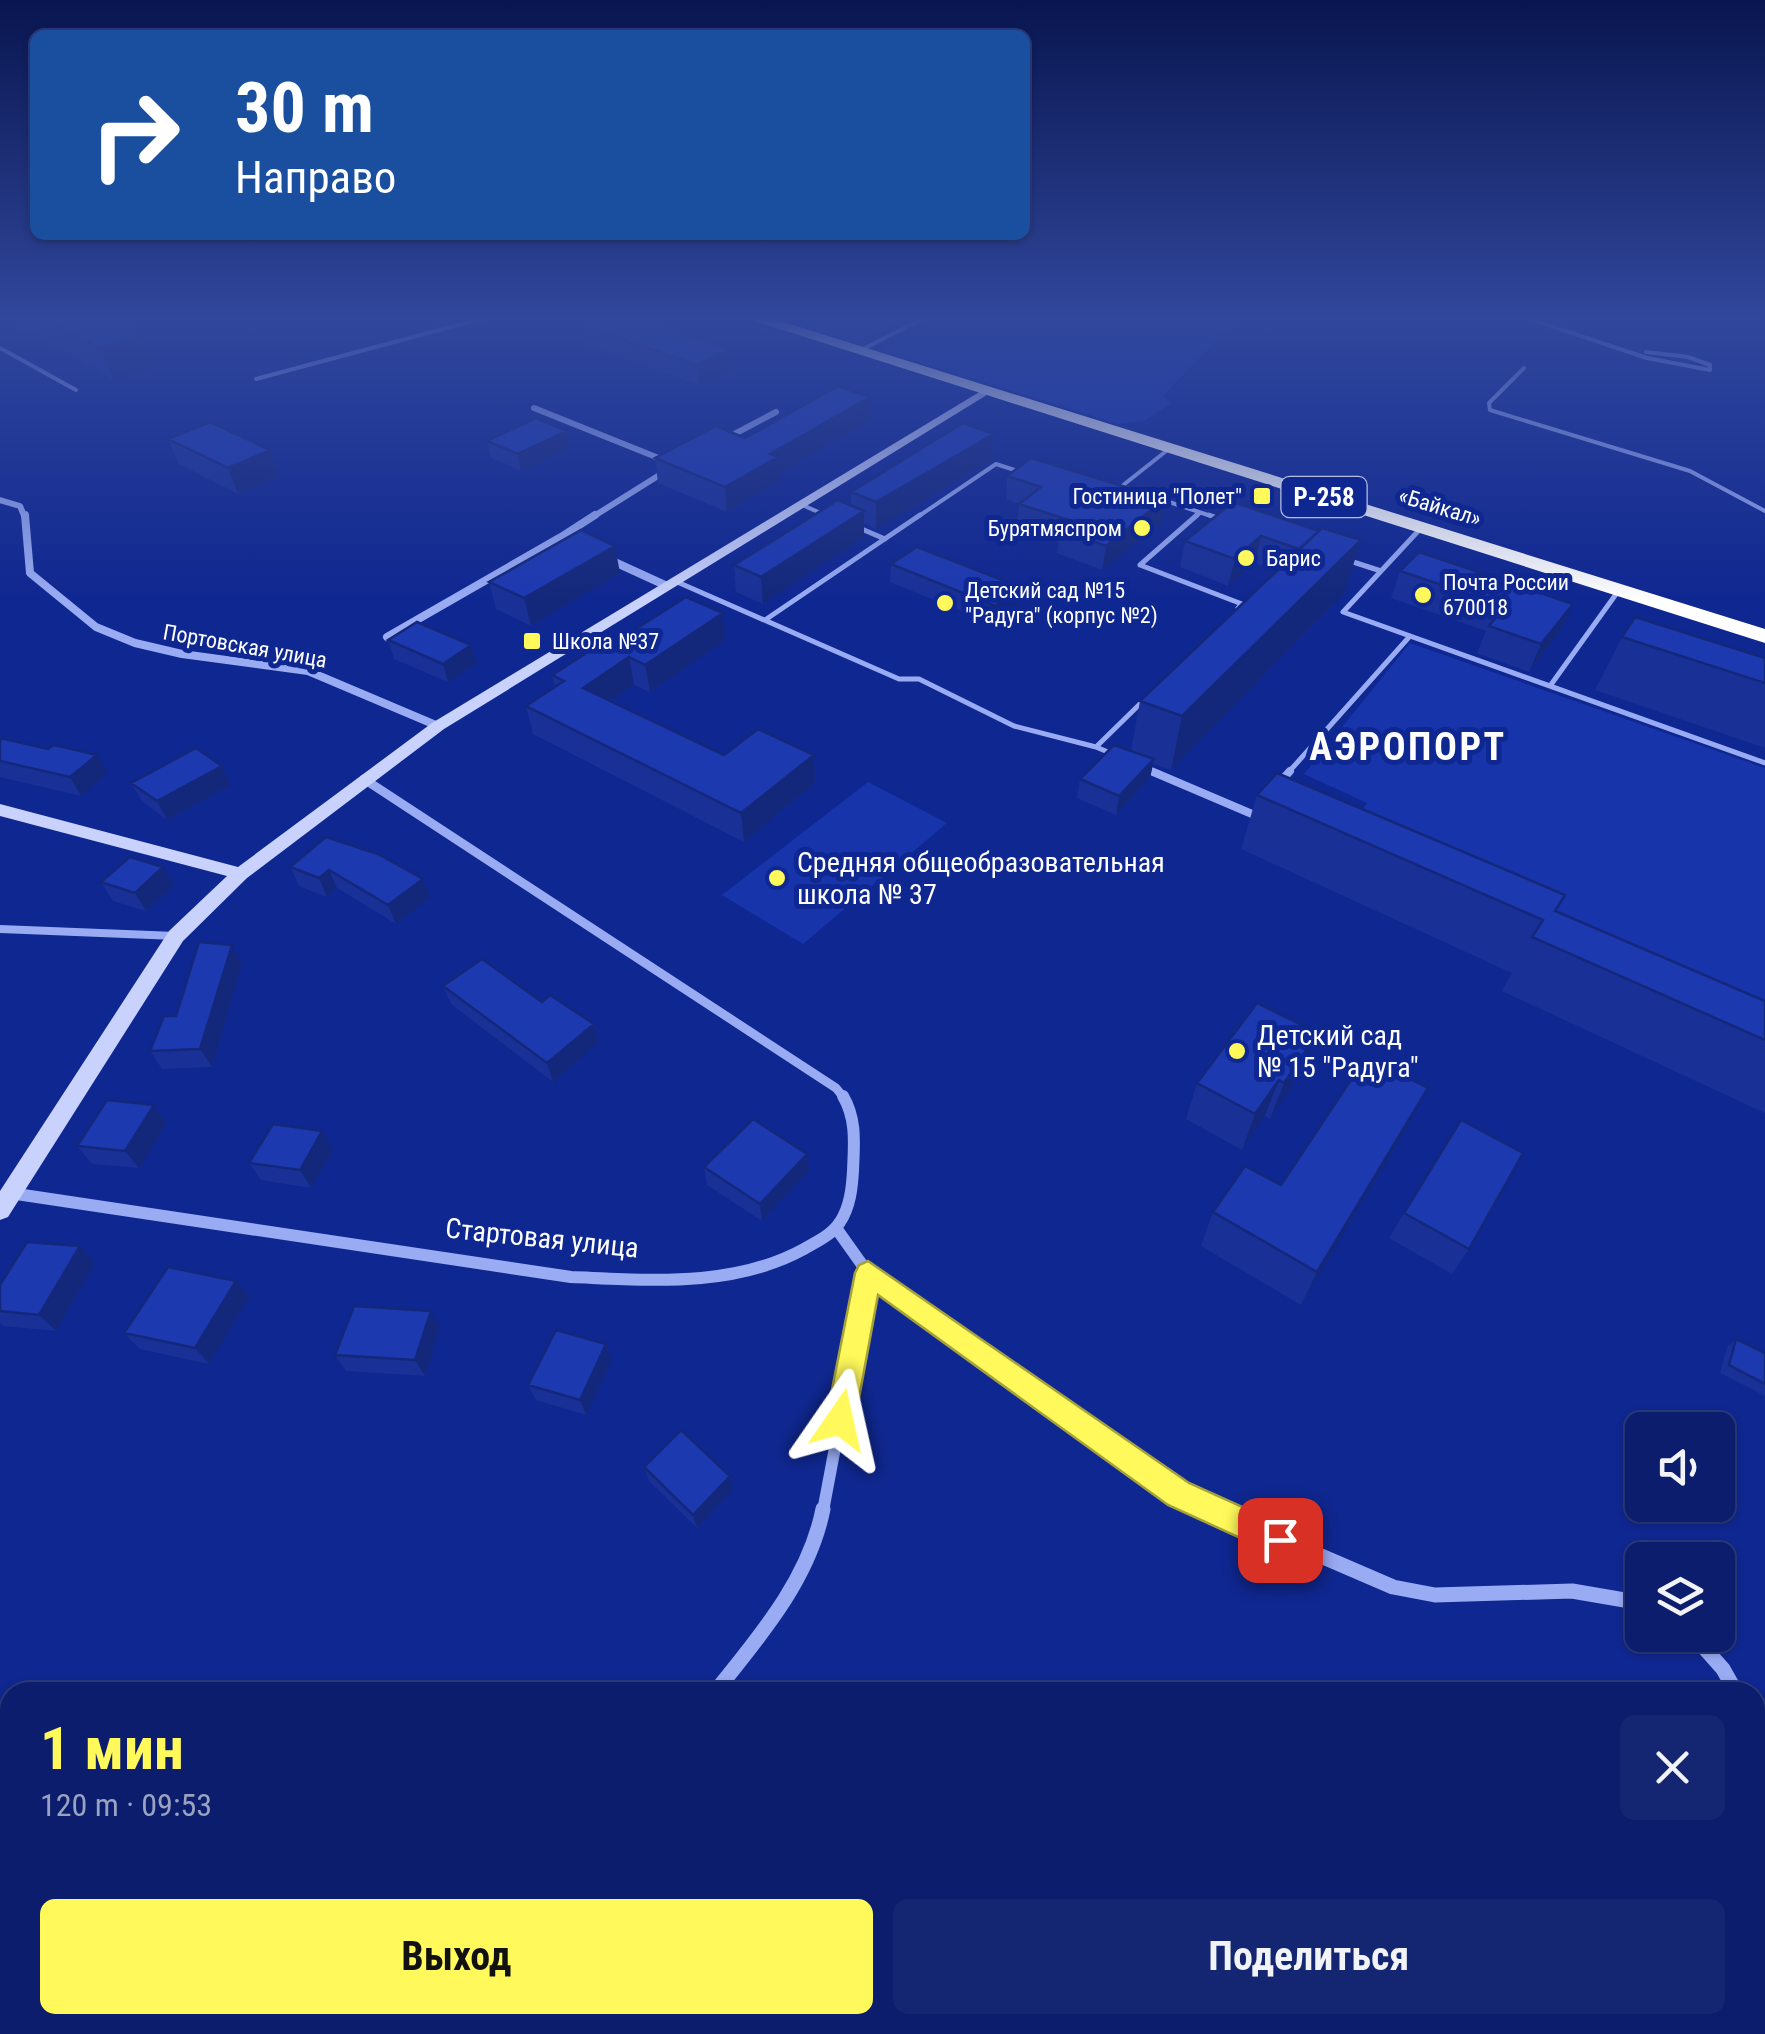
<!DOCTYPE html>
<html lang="ru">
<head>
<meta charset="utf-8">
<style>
  :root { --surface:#0b1d6c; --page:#142672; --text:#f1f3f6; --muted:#9aa2c2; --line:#2b3b7f; --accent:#fff95b }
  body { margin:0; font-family:"Roboto Condensed",sans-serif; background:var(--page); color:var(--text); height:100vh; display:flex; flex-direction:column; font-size:38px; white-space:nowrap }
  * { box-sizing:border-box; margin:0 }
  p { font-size:32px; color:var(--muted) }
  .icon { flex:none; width:55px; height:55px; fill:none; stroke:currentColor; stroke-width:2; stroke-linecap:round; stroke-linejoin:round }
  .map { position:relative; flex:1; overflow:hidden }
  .drawer { position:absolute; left:0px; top:1682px; width:1765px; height:352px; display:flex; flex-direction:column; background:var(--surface); border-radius:30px 30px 0 0; box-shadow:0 2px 8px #0004,0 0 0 2px var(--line) }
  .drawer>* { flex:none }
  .top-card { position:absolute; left:30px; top:30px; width:1000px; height:210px; border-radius:15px; box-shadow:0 2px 8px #0004,0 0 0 2px var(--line); background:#1a4fa0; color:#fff; overflow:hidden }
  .controls { position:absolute; left:1625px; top:1412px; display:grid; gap:20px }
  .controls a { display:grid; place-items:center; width:110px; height:110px; border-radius:15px; background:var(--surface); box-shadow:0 2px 8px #0004,0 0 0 2px var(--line); font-size:50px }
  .pin { position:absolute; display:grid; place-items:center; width:85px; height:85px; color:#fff; margin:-42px; border-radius:20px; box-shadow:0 5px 15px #0006 }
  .me { position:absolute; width:110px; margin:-55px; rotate:11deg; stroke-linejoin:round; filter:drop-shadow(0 0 8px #0008) }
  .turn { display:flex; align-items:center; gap:35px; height:210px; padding:0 40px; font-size:45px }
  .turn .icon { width:130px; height:130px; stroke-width:2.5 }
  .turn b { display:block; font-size:70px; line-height:85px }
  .round { display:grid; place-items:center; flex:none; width:105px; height:105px; border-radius:15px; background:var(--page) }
  .overview { display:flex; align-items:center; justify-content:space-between; height:170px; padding:0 40px }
  h1 { font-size:60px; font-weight:700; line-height:75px; color:var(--accent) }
  .button { display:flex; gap:20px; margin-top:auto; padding:20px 40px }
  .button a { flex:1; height:115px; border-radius:15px; background:var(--accent); color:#111; font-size:40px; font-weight:700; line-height:115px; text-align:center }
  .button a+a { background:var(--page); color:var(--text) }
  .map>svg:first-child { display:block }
  .green { fill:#1734aa }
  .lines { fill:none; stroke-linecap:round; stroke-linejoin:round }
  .lane-far2 { stroke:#99abf3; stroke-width:4 }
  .lane-far1 { stroke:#99abf3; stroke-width:5 }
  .lane { stroke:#99abf3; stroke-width:8 }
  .street-far4 { stroke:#99abf3; stroke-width:6 }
  .street-far3 { stroke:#99abf3; stroke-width:8 }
  .street-far2 { stroke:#99abf3; stroke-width:9 }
  .street-far1 { stroke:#99abf3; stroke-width:12 }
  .street { stroke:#99abf3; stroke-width:15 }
  .secondary { fill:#c8d2fd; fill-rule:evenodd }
  .highway { fill:#fff; fill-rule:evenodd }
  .wall { fill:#193197 }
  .shaded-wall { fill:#14287b }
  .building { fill:#1d39b0; stroke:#14287b; stroke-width:2.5 }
  .route { fill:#fff95b; stroke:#a6a23b; stroke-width:2.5 }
  .poi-dot { fill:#fff95b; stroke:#0f2790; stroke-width:4 }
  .labels { text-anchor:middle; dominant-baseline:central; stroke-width:10; stroke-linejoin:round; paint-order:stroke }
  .far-poi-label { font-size:22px; fill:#fff; stroke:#0f2790; text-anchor:start }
  .far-street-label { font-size:22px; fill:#fff; stroke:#0f2790 }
  .shield { fill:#0f2790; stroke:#b7bede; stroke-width:2.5 }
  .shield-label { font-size:25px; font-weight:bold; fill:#fff }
  .poi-label { font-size:28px; fill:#fff; stroke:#0f2790; text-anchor:start }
  .street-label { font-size:28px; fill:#fff; stroke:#0f2790 }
  .district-label { font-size:38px; font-weight:bold; letter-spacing:2.5px; fill:#fff; stroke:#0f2790 }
</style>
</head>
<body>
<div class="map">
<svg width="1765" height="2034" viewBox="0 0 1765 2034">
  <rect width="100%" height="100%" fill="#0f2790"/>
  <!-- green -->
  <path class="green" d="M 768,315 L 914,315 L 858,343 Z
    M 946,315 L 1241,315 L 1163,396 L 1171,403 L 1144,421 L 1119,424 L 879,350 Z
    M 1410,643 L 1765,768 L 1765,1053 L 1341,840 L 1367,803 L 1304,774 Z
    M 868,782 L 947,823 L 803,944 L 722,895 Z"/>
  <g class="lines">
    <!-- lane-far2 -->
    <path class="lane-far2" d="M 1518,315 L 1647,358 L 1710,370 L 1710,365
      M 0,348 L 76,390
      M 859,351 L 930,315
      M 1646,352 L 1688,357 L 1710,365
      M 1524,368 L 1489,403 L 1490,410 L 1690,471 L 1765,511
      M 256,379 L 495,315
      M 1129,489 L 1122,486 L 1170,448
      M 1157,498 L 1217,518
      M 800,504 L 825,515
      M 916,518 L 996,464 L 1021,472
      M 1194,518 L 1200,513"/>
    <!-- lane-far1 -->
    <path class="lane-far1" d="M 1197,515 L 1140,565 L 1242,604 L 1238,608
      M 1209,515 L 1220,519
      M 857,527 L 885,539
      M 1421,528 L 1343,612 L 1765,763
      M 1347,560 L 1381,571
      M 675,581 L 899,679 L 919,679 L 1014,726 L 1096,747
      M 765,620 L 920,515
      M 1550,686 L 1619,590
      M 1115,755 L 1096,747 L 1146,698
      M 1146,769 L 1157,774
      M 1287,774 L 1410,636"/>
    <!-- lane -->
    <path class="lane" d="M 1151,771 L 1252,814
      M 1281,781 L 1290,771
      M 0,929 L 176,936"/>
    <!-- street-far4 -->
    <path class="street-far4" d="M 534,408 L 666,461
      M 723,440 L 776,412
      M 0,500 L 20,506 L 25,518
      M 591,518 L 669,469"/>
    <!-- street-far3 -->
    <path class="street-far3" d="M 25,515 L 30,573 L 96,627 L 135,643 L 182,654 L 308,671 L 438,726
      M 575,544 L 561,537 L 595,515
      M 608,559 L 667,586
      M 387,637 L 561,537"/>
    <!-- street-far2 -->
    <path class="street-far2" d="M 364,779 L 836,1088 L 845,1099"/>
    <!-- street-far1 -->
    <path class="street-far1" d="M 10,1193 L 571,1277 C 649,1280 733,1288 804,1249 C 816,1242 832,1235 840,1222 C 850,1207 852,1188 853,1171 C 854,1144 857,1120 843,1096
      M 868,1273 L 1178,1494 L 1218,1511
      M 823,1511 L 868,1273 L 836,1228"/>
    <!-- street -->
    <path class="street" d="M 1212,1509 L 1393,1587 L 1435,1595 L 1572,1591 L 1642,1603
      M 1693,1635 L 1723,1669 L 1736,1692
      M 715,1692 C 759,1637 809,1580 823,1509
      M 1755,1730 L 1765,1757
      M 450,2034 L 457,2025"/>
    <!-- secondary -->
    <path class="secondary" d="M 986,388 L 990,389 L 990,393 L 444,729 L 247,878 L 183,941 L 8,1217 L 0,1220 L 0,1191 L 169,931 L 227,876 L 0,816 L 0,804 L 238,867 L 432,723 Z"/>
    <!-- highway -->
    <path class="highway" d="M 736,315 L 761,315 L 1765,629 L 1765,643 Z"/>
  </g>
  <!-- wall -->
  <path class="wall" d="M 13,315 L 107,315 L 157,366 L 114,380 L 19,328 Z
    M 583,326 L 732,370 L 700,385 L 586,346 Z
    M 870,397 L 870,420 L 779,474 L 779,481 L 727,512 L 658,483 L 655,458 L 745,438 Z
    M 567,431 L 570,448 L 521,471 L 491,458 L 487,441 Z
    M 994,434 L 993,459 L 876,529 L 864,523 L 864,537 L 763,604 L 736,592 L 734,565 L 851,505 L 851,492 Z
    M 168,439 L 270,450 L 280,476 L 238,494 L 179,464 Z
    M 1007,476 L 1161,523 L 1102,570 L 1057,553 L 1059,542 L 1017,528 L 1019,504 L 1006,499 Z
    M 1319,531 L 1345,592 L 1171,770 L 1153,764 L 1150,778 L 1116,815 L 1077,798 L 1080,779 L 1131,751 L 1140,701 L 1277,571 L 1255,563 L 1228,586 L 1180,567 L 1185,541 Z
    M 891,564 L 1019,605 L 993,624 L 890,582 Z
    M 1400,571 L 1573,604 L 1561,631 L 1529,672 L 1477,653 L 1486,631 L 1391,598 Z
    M 620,573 L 531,626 L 496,609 L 489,582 Z
    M 723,613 L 726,640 L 650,692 L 634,685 L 610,701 L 724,755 L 814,755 L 815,783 L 744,842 L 533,734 L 526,706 L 555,687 L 552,675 L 609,646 Z
    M 1622,637 L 1765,658 L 1765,748 L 1595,690 Z
    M 388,640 L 471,645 L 477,664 L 448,682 L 394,659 Z
    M 0,738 L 48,749 L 97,755 L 108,773 L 81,796 L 0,777 Z
    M 222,766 L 231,785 L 167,820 L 142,801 L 131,783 Z
    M 1257,795 L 1556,911 L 1765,1001 L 1765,1113 L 1502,991 L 1512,973 L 1241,849 Z
    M 326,837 L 430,898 L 396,924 L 337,888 L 327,897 L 299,886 L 290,867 Z
    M 101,882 L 174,886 L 146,911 L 113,901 Z
    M 242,964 L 212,1067 L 162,1069 L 150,1051 L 176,1016 Z
    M 443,986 L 542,1002 L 594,1024 L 599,1042 L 553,1082 L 451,1004 Z
    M 1318,1033 L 1304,1069 L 1270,1119 L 1265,1116 L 1242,1150 L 1186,1119 L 1197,1083 Z
    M 154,1105 L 167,1123 L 139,1168 L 92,1164 L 77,1146 Z
    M 1409,1124 L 1301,1305 L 1201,1246 L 1213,1212 L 1281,1185 Z
    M 333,1149 L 311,1188 L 261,1180 L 249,1163 Z
    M 807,1154 L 809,1171 L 762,1221 L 707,1185 L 704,1167 Z
    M 1404,1213 L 1469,1249 L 1452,1274 L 1389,1238 Z
    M 80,1246 L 95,1263 L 56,1331 L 3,1326 L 0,1323 L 0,1285 Z
    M 249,1297 L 209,1364 L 140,1349 L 124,1333 Z
    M 440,1327 L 425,1376 L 346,1371 L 335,1355 Z
    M 1736,1339 L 1765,1353 L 1765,1396 L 1720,1373 L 1727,1347 Z
    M 612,1360 L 586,1415 L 536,1400 L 528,1385 Z
    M 644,1467 L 730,1476 L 733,1490 L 697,1528 L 649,1481 Z"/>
  <!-- shaded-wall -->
  <path class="shaded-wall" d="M 144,334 L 157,366 L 114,380 L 99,348 Z
    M 730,350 L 732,370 L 700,385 L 697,365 Z
    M 870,397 L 870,420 L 779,474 L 779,481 L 727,512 L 725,487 L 770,454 Z
    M 567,431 L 570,448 L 521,471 L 518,454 Z
    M 994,434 L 993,459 L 876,529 L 876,502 Z
    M 270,450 L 280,476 L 238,494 L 228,468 Z
    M 1165,499 L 1161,523 L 1102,570 L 1106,546 Z
    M 864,511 L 864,537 L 763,604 L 761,577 Z
    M 1261,536 L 1255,563 L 1228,586 L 1235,559 Z
    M 1361,540 L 1345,592 L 1171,770 L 1182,716 Z
    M 615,546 L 620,573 L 531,626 L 524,598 Z
    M 1020,587 L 1019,605 L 993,624 L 995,606 Z
    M 1573,604 L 1561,631 L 1529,672 L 1541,644 Z
    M 723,613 L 726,640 L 650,692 L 645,665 Z
    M 471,645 L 477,664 L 448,682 L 443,664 Z
    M 629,657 L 634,685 L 589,715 L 583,688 Z
    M 97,755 L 108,773 L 81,796 L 70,777 Z
    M 814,755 L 815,783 L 744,842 L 741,813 Z
    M 1154,759 L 1150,778 L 1116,815 L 1119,796 Z
    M 222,766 L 231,785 L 167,820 L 157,801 Z
    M 163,867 L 174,886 L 146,911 L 135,893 Z
    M 329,870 L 337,888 L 327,897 L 319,878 Z
    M 423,879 L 430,898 L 396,924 L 388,905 Z
    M 232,945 L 242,964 L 212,1067 L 200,1049 Z
    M 594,1024 L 599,1042 L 553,1082 L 547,1063 Z
    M 1318,1033 L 1304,1069 L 1270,1119 L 1284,1083 Z
    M 1279,1080 L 1265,1116 L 1242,1150 L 1255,1114 Z
    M 1428,1088 L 1409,1124 L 1301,1305 L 1317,1272 Z
    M 154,1105 L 167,1123 L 139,1168 L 125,1151 Z
    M 322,1131 L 333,1149 L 311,1188 L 300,1170 Z
    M 807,1154 L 809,1171 L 762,1221 L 760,1204 Z
    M 80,1246 L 95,1263 L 56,1331 L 39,1315 Z
    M 236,1281 L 249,1297 L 209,1364 L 195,1348 Z
    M 431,1311 L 440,1327 L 425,1376 L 415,1360 Z
    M 606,1344 L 612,1360 L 586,1415 L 580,1400 Z
    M 730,1476 L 733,1490 L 697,1528 L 693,1515 Z"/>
  <!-- building -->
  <path class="building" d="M 38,315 L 107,315 L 144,334 L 99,348 Z
    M 608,315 L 626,315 L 730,350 L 697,365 L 583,326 Z
    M 838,386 L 870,397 L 770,454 L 778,457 L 725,487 L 655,458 L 716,426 L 745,438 Z
    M 536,418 L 567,431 L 518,454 L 487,441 Z
    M 210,422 L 270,450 L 228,468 L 168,439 Z
    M 963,423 L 994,434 L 876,502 L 851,492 Z
    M 1031,458 L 1165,499 L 1106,546 L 1060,529 L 1072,521 L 1019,504 L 1041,487 L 1007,476 Z
    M 838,500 L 864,511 L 761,577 L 734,565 Z
    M 1233,502 L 1319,531 L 1299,549 L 1261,536 L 1235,559 L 1185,541 Z
    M 1322,528 L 1361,540 L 1182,716 L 1140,701 Z
    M 581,530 L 615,546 L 524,598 L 489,582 Z
    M 917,547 L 1020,587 L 995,606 L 891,564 Z
    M 1419,552 L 1573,604 L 1541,644 L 1489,626 L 1505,606 L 1400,571 Z
    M 686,597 L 723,613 L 645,665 L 629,657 L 583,688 L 724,755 L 758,729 L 814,755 L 741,813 L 526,706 L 564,681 L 552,675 L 602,643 L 609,646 Z
    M 1635,617 L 1765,658 L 1765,683 L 1622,637 Z
    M 417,622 L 471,645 L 443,664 L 388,640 Z
    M 0,738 L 48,749 L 54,745 L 97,755 L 70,777 L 0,761 Z
    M 1114,745 L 1154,759 L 1119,796 L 1080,779 Z
    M 196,748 L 222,766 L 157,801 L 131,783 Z
    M 1277,773 L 1565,895 L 1555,911 L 1765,1001 L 1765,1040 L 1532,937 L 1543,920 L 1257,795 Z
    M 326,837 L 378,854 L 423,879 L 388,905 L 329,870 L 319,878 L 290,867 Z
    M 130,857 L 163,867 L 135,893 L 101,882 Z
    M 199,942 L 232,945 L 200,1049 L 150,1051 L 164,1016 L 176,1016 Z
    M 482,959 L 542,1002 L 550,995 L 594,1024 L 547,1063 L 443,986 Z
    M 1257,1003 L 1318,1033 L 1284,1083 L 1279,1080 L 1255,1114 L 1197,1083 Z
    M 1366,1057 L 1428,1088 L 1317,1272 L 1213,1212 L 1245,1166 L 1281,1185 Z
    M 107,1100 L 154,1105 L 125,1151 L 77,1146 Z
    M 753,1119 L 807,1154 L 760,1204 L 704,1167 Z
    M 1461,1120 L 1523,1153 L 1469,1249 L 1404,1213 Z
    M 273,1124 L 322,1131 L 300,1170 L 249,1163 Z
    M 27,1242 L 80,1246 L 39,1315 L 0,1311 L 0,1285 Z
    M 168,1267 L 236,1281 L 195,1348 L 124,1333 Z
    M 354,1306 L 431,1311 L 415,1360 L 335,1355 Z
    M 556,1330 L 606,1344 L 580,1400 L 528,1385 Z
    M 1736,1339 L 1765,1353 L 1765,1384 L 1729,1365 Z
    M 681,1430 L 730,1476 L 693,1515 L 644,1467 Z"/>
  <!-- sky -->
  <linearGradient id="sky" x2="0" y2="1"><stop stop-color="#08154f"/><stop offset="0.53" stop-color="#31479c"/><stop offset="1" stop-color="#31479c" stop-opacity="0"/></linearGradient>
  <rect width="1765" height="600" fill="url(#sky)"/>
  <!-- route -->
  <path class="route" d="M 868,1261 L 1189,1483 L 1291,1529 L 1295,1540 L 1291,1551 L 1280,1556 L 1168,1505 L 878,1295 L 855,1420 L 851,1430 L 840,1434 L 830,1430 L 826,1420 L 855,1273 L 859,1265 Z"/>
  <!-- markers -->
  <g class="poi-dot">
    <rect x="1252" y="486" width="20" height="20" rx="5"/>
    <circle cx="1142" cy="528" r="10"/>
    <circle cx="1246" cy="558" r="10"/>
    <circle cx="1423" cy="595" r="10"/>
    <circle cx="945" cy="603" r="10"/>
    <rect x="522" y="631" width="20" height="20" rx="5"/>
    <circle cx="777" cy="878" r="10"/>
    <circle cx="1237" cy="1051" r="10"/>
  </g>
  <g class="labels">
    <!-- far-poi labels -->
    <g class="far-poi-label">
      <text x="1242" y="496" text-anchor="end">Гостиница "Полет"</text>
      <text x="1122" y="528" text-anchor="end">Бурятмяспром</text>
      <text x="1266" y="558">Барис</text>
      <text x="1443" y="582">Почта России<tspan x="1443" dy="25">670018</tspan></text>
      <text x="965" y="590">Детский сад №15<tspan x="965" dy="25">"Радуга" (корпус №2)</tspan></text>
      <text x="552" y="641">Школа №37</text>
    </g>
    <!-- far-street labels -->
    <g class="far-street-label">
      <text transform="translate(1440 507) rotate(17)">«Байкал»</text>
      <text transform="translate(245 646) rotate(10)">Портовская улица</text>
    </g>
    <!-- shield labels -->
    <rect class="shield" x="1281.5" y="477" width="85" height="40" rx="8"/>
    <g class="shield-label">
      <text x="1324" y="497">Р-258</text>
    </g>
    <!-- poi labels -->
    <g class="poi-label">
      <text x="797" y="862">Средняя общеобразовательная<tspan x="797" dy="32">школа № 37</tspan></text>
      <text x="1257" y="1035">Детский сад<tspan x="1257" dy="32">№ 15 "Радуга"</tspan></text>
    </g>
    <!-- street labels -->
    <g class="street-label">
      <text transform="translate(542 1238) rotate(6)">Стартовая улица</text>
    </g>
    <!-- district labels -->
    <g class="district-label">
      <text x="1408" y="747">АЭРОПОРТ</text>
    </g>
  </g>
</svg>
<div class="controls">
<a><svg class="icon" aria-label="sound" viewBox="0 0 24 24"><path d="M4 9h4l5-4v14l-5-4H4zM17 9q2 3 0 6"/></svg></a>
<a><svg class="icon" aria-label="layers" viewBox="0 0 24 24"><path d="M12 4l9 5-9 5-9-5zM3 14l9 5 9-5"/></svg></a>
</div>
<div class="pin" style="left:1280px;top:1540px;background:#d93025"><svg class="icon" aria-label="arrive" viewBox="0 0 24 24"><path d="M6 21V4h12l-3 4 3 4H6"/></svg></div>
<svg class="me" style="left:840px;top:1420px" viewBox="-20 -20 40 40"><path d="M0-17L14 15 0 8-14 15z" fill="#fff95b" stroke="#fff" stroke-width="4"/></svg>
<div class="top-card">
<div class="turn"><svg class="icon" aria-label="right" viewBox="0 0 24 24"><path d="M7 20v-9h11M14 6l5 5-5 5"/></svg><div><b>30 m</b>Направо</div></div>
</div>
<section class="drawer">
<div class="overview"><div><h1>1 мин</h1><p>120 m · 09:53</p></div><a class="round"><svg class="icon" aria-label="close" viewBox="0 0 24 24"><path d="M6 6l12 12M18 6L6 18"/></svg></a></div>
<div class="button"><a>Выход</a><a>Поделиться</a></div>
</section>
</div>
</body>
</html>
